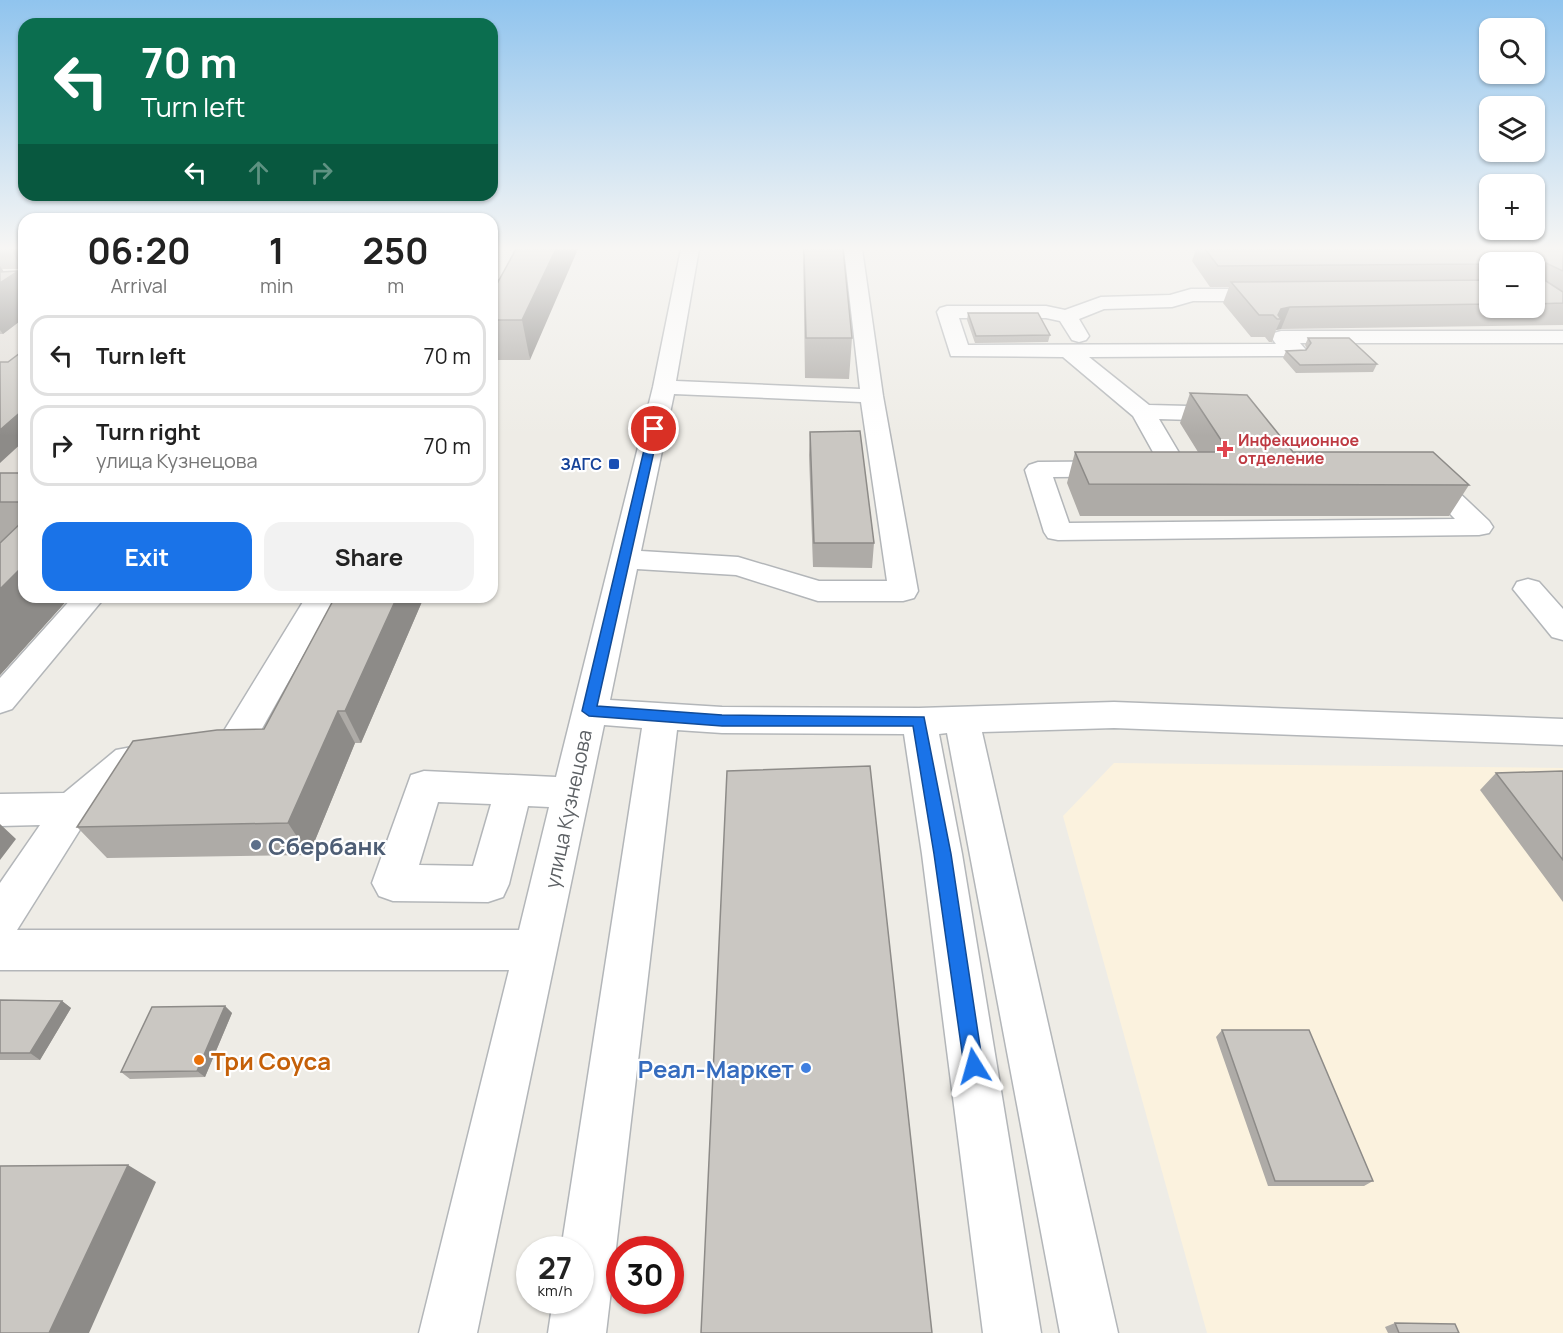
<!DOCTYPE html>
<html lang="en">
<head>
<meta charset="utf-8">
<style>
  :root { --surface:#fff; --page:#f2f2f2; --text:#222; --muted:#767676; --line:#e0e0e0; --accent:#1a73e8 }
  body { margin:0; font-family:Manrope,sans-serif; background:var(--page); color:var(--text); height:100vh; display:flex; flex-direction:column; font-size:22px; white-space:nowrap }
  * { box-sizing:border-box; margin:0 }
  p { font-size:20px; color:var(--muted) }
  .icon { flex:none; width:33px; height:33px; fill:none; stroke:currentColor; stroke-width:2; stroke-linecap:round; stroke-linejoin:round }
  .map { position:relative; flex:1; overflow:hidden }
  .sheet { position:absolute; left:18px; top:213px; width:480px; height:390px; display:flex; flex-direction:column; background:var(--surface); border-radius:18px; box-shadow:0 2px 4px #0004 }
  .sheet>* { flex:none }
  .guide { position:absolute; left:18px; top:18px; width:480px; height:183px; border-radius:18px; box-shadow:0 2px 4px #0004; background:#0b6e4f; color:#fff; overflow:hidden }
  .tools { position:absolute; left:1479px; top:18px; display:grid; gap:12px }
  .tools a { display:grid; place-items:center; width:66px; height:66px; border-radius:12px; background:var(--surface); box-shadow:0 2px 4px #0004; font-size:30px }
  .speed { position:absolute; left:516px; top:1236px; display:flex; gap:12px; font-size:30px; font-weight:700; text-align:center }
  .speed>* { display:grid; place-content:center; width:78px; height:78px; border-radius:50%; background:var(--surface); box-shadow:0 2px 4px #0004; line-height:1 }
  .speed small { font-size:15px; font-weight:400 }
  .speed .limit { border:9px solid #d22; background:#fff; color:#111 }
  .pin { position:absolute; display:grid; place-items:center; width:51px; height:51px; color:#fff; margin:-26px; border:3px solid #fff; border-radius:50%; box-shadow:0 2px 6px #0007 }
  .me { position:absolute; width:66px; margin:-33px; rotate:352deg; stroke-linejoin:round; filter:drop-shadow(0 0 4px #0008) }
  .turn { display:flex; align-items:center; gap:21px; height:126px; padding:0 24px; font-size:27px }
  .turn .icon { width:78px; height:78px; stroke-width:2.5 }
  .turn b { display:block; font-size:42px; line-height:51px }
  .lanes { display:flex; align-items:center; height:57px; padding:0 24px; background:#0003; justify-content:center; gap:30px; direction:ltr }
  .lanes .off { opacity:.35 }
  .eta { display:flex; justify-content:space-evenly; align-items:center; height:102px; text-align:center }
  .eta b { font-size:36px; font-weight:700; line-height:42px }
  .cta { display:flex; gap:12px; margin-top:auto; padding:12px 24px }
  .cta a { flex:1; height:69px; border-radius:18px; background:var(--accent); color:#fff; font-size:24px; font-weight:700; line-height:69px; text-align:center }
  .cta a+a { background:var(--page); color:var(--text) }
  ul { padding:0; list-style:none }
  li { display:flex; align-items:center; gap:18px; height:81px; margin:0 12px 9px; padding:0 12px; border:3px solid var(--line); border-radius:18px }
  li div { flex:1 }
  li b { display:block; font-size:22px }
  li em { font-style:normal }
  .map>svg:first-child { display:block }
  .commercial { fill:#fbf2de }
  .education { fill:#e1ddd7 }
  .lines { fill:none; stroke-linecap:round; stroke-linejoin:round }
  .minor-casing { stroke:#b3b6b9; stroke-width:3 }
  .minor { fill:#fff; fill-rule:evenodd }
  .wall { fill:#aeaba7; fill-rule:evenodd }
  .shaded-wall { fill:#8d8b88 }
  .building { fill:#cac7c2; stroke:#8d8b88; stroke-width:1.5 }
  .route { fill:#1a73e8; stroke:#114b97; stroke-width:1.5 }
  .health-dot { fill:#e0444e; stroke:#fff; stroke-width:2 }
  .transit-dot { fill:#1a4fb4; stroke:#fff; stroke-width:2 }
  .service-dot { fill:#5c6f8a; stroke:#fff; stroke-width:2 }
  .food-dot { fill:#e8710a; stroke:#fff; stroke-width:2 }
  .shop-dot { fill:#3f7fe0; stroke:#fff; stroke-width:2 }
  .labels { text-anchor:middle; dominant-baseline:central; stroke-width:4.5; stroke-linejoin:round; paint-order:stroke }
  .far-health-label { font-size:16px; font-weight:bold; fill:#be3a42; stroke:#fff; text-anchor:start }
  .far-transit-label { font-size:16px; font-weight:bold; fill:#164399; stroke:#fff; text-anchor:end }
  .street-label { font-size:20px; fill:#5d6165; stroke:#fff }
  .near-service-label { font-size:24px; font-weight:bold; fill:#4e5e75; stroke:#fff; text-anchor:start }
  .near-food-label { font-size:24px; font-weight:bold; fill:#c56008; stroke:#fff; text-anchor:start }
  .near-shop-label { font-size:24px; font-weight:bold; fill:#366cbe; stroke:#fff; text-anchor:end }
</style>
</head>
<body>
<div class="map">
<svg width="1563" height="1333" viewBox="0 0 1563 1333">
  <rect width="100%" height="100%" fill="#eeece6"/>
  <!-- commercial -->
  <path class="commercial" d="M 1114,763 L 1563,768 L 1563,1333 L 1207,1333 L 1063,816 Z"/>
  <!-- education -->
  <path class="education" d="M 0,299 L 24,299 L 24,477 L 0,499 Z"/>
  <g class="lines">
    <defs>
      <path id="minor" d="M 681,249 L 699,249 L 676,381 L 860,389 L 844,249 L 862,249 L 883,396 L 918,591 L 914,598 L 903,601 L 818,601 L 736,575 L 637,569 L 610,700 L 722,707 L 919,708 L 1114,702 L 1563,719 L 1563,745 L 1114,728 L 982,732 L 1118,1333 L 1060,1333 L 947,733 L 939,734 L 962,854 L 1041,1333 L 983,1333 L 922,854 L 904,734 L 722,733 L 677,730 L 606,1333 L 548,1333 L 553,1300 L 580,1300 L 580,1250 L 561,1250 L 642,728 L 604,725 L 477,1333 L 419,1333 L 509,970 L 0,970 L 0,883 L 40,825 L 0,826 L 0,794 L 64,793 L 116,750 L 148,744 L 161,748 L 166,758 L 161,768 L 138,773 L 86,820 L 17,930 L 519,930 L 549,807 L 528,806 L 509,884 L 503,897 L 488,902 L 393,901 L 379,896 L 372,883 L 411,775 L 424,771 L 556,777 L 653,387 ZM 674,394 L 861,402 L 887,581 L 819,581 L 738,557 L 641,551 ZM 438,802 L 491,804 L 473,866 L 419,865 Z
        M 492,279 L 500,281 L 502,285 L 500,289 L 492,291 Z
        M 1191,289 L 1272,289 L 1279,291 L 1282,295 L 1279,299 L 1272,301 L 1193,301 L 1172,307 L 1104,309 L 1079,319 L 1089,336 L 1086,340 L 1079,342 L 1072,340 L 1060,321 L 1046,318 L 959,318 L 968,345 L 1276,344 L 1271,337 L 1274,333 L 1281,331 L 1563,331 L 1563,343 L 1300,343 L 1306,350 L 1303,355 L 1295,356 L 1089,357 L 1149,405 L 1228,407 L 1236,409 L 1240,414 L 1236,419 L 1228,421 L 1159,419 L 1188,468 L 1184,473 L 1175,476 L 1053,477 L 1069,523 L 1455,519 L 1412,474 L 1416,469 L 1425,466 L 1434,469 L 1489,521 L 1493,527 L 1489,533 L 1479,535 L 1058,540 L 1048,538 L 1044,532 L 1025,470 L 1029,465 L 1038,462 L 1158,461 L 1133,416 L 1063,357 L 951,356 L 937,312 L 940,308 L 947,306 L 1046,306 L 1065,310 L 1101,297 L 1170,295 Z
        M 1528,579 L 1539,582 L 1563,609 L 1563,640 L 1552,637 L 1513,589 L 1517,582 Z
        M 73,597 L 105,597 L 12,709 L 0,713 L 0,678 Z
        M 306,597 L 336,597 L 246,757 L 208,764 L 195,760 L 190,750 L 195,740 L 222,734 Z"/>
    </defs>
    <!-- minor casing -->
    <use href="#minor" class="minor-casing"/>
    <!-- minor -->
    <use href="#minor" class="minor"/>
  </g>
  <!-- wall -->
  <path class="wall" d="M 0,249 L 24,249 L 22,269 L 2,269 L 4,272 L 24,282 L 24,318 L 3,334 L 0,334 Z
    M 516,249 L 530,360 L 492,360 L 492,293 Z
    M 803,249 L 843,249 L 852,338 L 849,379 L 805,378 Z
    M 1196,249 L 1563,249 L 1563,325 L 1281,329 L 1276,330 L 1272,342 L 1269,342 L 1265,337 L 1251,337 L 1223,303 L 1229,287 L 1210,287 L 1192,261 ZM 1490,262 L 1534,262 L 1534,308 L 1490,308 Z
    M 968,313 L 1050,335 L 1048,342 L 975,343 L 967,320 Z
    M 1308,338 L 1377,364 L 1373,372 L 1296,373 L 1283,358 L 1286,351 L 1306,350 L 1307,349 L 1305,345 Z
    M 1190,393 L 1293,452 L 1469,485 L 1449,516 L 1080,516 L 1067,483 L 1075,452 L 1198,452 L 1180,423 Z
    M 810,432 L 874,543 L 872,568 L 813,567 L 809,455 Z
    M 0,473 L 24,473 L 24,597 L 70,597 L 0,675 Z
    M 335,597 L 424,597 L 361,743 L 355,743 L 309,855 L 107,858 L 77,827 L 264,729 Z
    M 1563,771 L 1563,902 L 1480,790 L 1496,773 Z
    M 0,1000 L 62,1001 L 71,1008 L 40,1060 L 0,1060 Z
    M 225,1006 L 232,1013 L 205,1077 L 130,1079 L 121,1072 Z
    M 1222,1030 L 1373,1181 L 1364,1186 L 1268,1186 L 1216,1037 Z
    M 1395,1323 L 1459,1333 L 1388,1333 L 1385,1327 Z"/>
  <!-- shaded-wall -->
  <path class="shaded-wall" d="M 11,249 L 24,249 L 24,272 Z
    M 556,249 L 578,249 L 530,360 L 522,320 Z
    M 0,266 L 8,278 L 18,271 L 24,282 L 24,318 L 3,334 L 0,330 Z
    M 1290,307 L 1281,329 L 1276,330 L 1281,319 L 1278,315 L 1281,309 Z
    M 24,409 L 24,441 L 0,463 L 0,430 Z
    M 24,565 L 24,597 L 70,597 L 0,675 L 0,589 Z
    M 397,597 L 424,597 L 361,743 L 345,711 Z
    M 338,711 L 355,743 L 309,855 L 288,823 Z
    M 0,824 L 16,839 L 0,860 Z
    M 62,1001 L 71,1008 L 40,1060 L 30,1053 Z
    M 225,1006 L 232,1013 L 205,1077 L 197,1071 Z
    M 128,1165 L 156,1182 L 89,1333 L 49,1333 Z"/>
  <!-- building -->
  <path class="building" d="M 516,249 L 556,249 L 522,320 L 492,320 L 492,293 Z
    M 804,249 L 843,249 L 852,338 L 806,338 Z
    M 1205,249 L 1563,249 L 1563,271 L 1546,263 L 1546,281 L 1563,292 L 1563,303 L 1534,304 L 1534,262 L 1490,262 L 1490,264 L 1218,266 Z
    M 18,271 L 0,283 L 0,272 Z
    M 1490,280 L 1490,304 L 1290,307 L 1281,309 L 1278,315 L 1281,319 L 1277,319 L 1273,315 L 1259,315 L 1231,282 Z
    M 968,313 L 1038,313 L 1050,335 L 976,336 Z
    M 1308,338 L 1349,338 L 1377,364 L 1300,365 L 1286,351 L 1306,350 L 1311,343 Z
    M 24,350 L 24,403 L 22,404 L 24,404 L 24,409 L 0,430 L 0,362 L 8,362 Z
    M 1190,393 L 1247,395 L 1293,452 L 1433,452 L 1469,485 L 1089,484 L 1075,452 L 1229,452 Z
    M 860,431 L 874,543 L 814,543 L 810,432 Z
    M 0,473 L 24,473 L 24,502 L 0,502 Z
    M 24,520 L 24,565 L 0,589 L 0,543 Z
    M 335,597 L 397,597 L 345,711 L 338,711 L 288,823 L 77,827 L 133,741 L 217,730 L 264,729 Z
    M 870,766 L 932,1333 L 701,1333 L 727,771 Z
    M 1563,771 L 1563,860 L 1496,773 Z
    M 0,1000 L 62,1001 L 30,1053 L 0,1053 Z
    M 225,1006 L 197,1071 L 121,1072 L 152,1007 Z
    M 1222,1030 L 1309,1030 L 1373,1181 L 1275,1181 Z
    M 128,1165 L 49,1333 L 0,1333 L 0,1166 Z
    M 1395,1323 L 1455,1324 L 1459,1333 L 1399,1333 Z"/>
  <!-- sky -->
  <linearGradient id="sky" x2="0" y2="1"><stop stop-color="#90c4ee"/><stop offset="0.57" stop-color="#f7f6f4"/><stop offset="1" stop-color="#f7f6f4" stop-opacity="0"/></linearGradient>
  <rect width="1563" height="436" fill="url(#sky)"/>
  <!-- route -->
  <path class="route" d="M 654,426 L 659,429 L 597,706 L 722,715 L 924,717 L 951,854 L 983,1066 L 980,1073 L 974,1076 L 967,1073 L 964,1066 L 934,854 L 913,726 L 722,726 L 589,716 L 582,711 L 649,429 Z"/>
  <!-- markers -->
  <path class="health-dot" d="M1222 440h6v6h6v6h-6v6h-6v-6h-6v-6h6z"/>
  <rect class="transit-dot" x="608" y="458" width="12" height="12" rx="3"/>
  <circle class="service-dot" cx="256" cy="845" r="6"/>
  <circle class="food-dot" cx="199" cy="1060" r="6"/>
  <circle class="shop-dot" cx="806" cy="1068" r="6"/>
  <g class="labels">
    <!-- far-health labels -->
    <g class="far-health-label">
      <text x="1238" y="440">Инфекционное<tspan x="1238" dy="18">отделение</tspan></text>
    </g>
    <!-- far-transit labels -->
    <g class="far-transit-label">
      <text x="602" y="464">ЗАГС</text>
    </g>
    <!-- street labels -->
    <g class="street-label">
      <text transform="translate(568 809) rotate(-78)">улица Кузнецова</text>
    </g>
    <!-- near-service labels -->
    <g class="near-service-label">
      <text x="268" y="845">Сбербанк</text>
    </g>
    <!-- near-food labels -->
    <g class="near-food-label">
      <text x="211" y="1060">Три Соуса</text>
    </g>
    <!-- near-shop labels -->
    <g class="near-shop-label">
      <text x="794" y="1068">Реал-Маркет</text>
    </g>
  </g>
</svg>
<div class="tools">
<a><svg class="icon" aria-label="search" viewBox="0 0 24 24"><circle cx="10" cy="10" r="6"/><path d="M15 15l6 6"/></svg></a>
<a><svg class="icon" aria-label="layers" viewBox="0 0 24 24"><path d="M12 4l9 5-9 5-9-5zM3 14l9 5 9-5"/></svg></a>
<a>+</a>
<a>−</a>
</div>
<div class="speed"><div>27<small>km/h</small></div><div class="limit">30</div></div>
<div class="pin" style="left:654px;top:429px;background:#d93025"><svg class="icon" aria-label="arrive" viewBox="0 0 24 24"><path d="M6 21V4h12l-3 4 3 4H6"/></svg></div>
<svg class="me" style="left:974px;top:1066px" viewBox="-20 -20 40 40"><path d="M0-17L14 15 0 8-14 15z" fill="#1a73e8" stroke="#fff" stroke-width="4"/></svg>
<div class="guide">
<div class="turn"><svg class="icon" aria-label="left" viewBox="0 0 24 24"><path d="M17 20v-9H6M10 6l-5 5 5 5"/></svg><div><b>70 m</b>Turn left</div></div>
<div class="lanes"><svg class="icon" aria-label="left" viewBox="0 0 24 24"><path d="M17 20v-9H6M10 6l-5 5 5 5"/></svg><svg class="icon off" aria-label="ahead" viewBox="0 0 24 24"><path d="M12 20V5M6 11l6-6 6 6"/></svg><svg class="icon off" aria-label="right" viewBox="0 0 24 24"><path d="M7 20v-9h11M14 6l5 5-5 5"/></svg></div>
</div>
<section class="sheet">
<div class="eta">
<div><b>06:20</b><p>Arrival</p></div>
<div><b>1</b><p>min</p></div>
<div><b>250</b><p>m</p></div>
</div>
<ul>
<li><svg class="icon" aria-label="left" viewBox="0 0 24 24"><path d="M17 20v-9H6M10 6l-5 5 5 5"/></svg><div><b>Turn left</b></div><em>70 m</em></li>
<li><svg class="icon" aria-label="right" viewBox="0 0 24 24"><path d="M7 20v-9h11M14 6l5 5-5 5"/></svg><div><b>Turn right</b><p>улица Кузнецова</p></div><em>70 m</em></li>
</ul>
<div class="cta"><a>Exit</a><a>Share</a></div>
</section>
</div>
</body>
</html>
